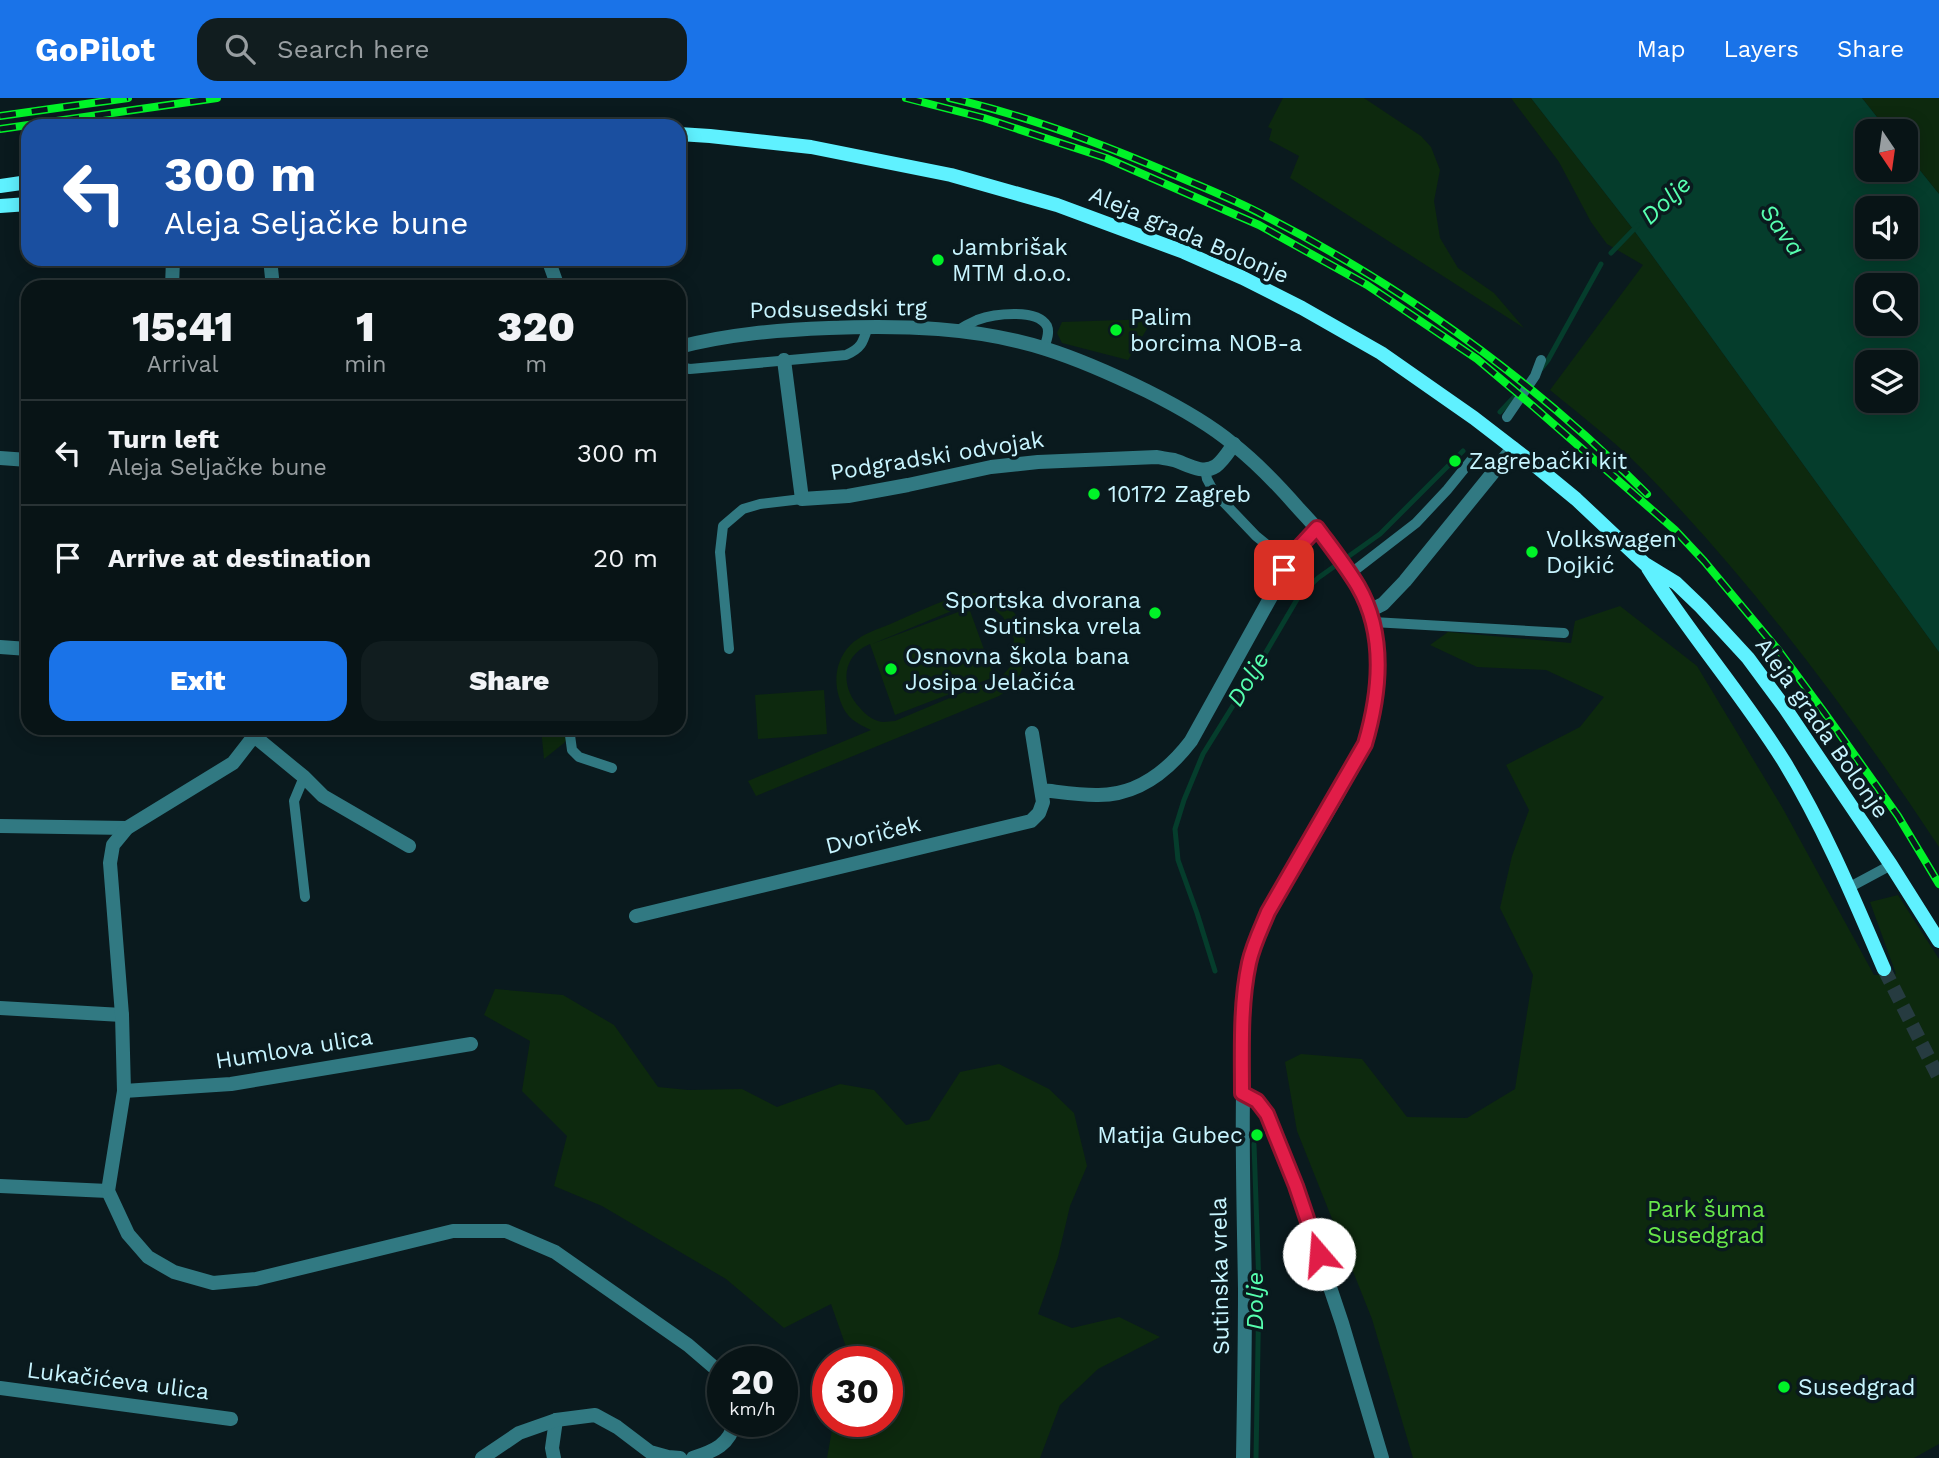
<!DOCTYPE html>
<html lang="en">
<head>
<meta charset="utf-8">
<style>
  :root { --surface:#081416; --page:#111d1f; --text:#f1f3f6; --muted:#989ea1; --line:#293335; --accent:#1a73e8 }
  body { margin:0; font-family:"Work Sans",sans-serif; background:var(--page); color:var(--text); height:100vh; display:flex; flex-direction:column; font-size:26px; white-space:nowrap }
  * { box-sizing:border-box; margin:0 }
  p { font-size:23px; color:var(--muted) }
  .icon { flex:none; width:38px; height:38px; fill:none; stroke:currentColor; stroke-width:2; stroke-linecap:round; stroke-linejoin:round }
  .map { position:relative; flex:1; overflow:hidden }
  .sheet { position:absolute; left:21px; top:182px; width:665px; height:455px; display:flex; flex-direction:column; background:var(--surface); border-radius:21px; box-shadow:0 4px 18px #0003,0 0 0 2px var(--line) }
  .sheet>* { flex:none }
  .guide { position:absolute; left:21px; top:21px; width:665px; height:147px; border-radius:21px; box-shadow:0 4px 18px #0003,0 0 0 2px var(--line); background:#1a4fa0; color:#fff; overflow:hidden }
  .needle { width:46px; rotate:167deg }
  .tools { position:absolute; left:1855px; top:21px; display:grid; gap:14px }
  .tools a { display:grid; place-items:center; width:63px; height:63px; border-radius:14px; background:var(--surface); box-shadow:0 4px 18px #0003,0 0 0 2px var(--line); font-size:35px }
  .speed { position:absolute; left:707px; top:1248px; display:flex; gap:14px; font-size:35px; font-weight:700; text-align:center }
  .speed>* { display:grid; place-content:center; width:91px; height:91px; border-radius:50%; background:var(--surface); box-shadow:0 4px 18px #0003,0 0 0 2px var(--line); line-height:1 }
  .speed small { font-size:18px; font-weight:400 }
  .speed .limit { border:10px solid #d22; background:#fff; color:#111 }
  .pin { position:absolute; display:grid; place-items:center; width:60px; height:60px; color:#fff; margin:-30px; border-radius:14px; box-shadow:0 4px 10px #0006 }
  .me { position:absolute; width:77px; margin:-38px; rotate:342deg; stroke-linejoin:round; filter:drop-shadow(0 0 5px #0008) }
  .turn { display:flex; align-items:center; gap:24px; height:147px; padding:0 28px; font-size:32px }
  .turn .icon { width:91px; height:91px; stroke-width:2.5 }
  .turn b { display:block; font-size:49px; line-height:60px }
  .eta { display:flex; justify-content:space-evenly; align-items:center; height:119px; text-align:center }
  .eta b { font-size:42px; font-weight:800; line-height:49px }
  .cta { display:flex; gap:14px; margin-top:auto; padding:14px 28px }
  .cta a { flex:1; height:80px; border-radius:21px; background:var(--accent); color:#fff; font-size:28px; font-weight:800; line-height:80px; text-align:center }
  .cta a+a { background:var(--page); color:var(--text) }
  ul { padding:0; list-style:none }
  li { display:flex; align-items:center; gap:21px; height:105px; padding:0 28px; border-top:2px solid var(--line) }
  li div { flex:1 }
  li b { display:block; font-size:26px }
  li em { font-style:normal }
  header { display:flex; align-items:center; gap:42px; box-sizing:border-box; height:98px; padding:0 35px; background:var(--accent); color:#fff }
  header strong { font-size:33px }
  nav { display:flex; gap:38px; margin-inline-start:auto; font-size:24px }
  .search { width:490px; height:63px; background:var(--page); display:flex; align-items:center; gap:18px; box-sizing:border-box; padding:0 24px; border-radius:21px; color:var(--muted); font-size:26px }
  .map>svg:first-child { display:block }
  .green { fill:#0d290e; fill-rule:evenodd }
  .water { fill:#053d2c; fill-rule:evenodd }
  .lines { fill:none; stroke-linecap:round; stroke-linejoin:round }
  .stream { stroke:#053d2c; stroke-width:5 }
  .secondary-tunnel { stroke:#263b40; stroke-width:14; stroke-dasharray:14 7; stroke-linecap:butt }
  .service { stroke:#317982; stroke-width:10 }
  .minor { stroke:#317982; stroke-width:14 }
  .tertiary { stroke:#317982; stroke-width:14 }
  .secondary { stroke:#5ff1ff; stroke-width:14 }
  .rail-casing { stroke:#00f328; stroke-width:8 }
  .rail { stroke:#0a1a1e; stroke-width:5; stroke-dasharray:16; stroke-linecap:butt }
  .route-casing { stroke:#92132f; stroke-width:18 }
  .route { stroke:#e11d48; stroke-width:12 }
  .poi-dot { fill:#00f328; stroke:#0a1a1e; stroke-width:2.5 }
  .labels { text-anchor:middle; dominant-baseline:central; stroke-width:7; stroke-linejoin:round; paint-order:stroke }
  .street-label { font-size:23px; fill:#c8f5ff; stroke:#0a1a1e }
  .poi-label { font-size:23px; fill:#c8f5ff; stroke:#0a1a1e; text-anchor:start }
  .park-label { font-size:23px; fill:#68e84a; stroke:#0a1a1e }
  .water-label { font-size:24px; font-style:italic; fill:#56ffaf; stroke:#0a1a1e }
</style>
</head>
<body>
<header>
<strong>GoPilot</strong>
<div class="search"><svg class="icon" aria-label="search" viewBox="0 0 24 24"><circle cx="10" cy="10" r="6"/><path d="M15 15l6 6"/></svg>Search here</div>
<nav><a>Map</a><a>Layers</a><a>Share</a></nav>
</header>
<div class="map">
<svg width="1939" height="1360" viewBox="0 0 1939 1360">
  <rect width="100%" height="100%" fill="#0a1a1e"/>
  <!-- green -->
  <path class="green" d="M 1283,0 L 1364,0 L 1421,38 L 1431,49 L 1440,72 L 1434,103 L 1440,140 L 1458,170 L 1494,195 L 1524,230 L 1290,80 L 1299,58 L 1269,42 L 1272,31 L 1268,29 Z
    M 1511,0 L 1531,0 L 1633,131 L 1939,554 L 1939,749 C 1851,616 1754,486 1643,372 C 1616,344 1580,317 1550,292 L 1643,167 L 1607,146 L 1591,124 L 1559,64 Z
    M 1862,0 L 1939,0 L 1939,96 L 1906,55 L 1906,33 L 1888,33 Z
    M 1153,221 L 1128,262 L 1062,245 L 1057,235 L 1062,224 Z
    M 980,495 C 1023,502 1037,549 1016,584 C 1013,590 1005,594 999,598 L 756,698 L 748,683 L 871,632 C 854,624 845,619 839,599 C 834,583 836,566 846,552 C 849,548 854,543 858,541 C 866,535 878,531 888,527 C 917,515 948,497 980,495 ZM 977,505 L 994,511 L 1003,519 L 1014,541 L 1010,569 L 1002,578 L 895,623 C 890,623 883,625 878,623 C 871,621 865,616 860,610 C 840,589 841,558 870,546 L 895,617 L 994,579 L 969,510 L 872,546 L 966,507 Z
    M 1620,508 L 1697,568 L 1782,709 L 1874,877 L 1896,876 L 1870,804 L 1898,797 L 1939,861 L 1939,1346 L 1914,1360 L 1413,1360 L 1372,1221 L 1297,1033 L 1285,964 L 1301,956 L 1362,961 L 1407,1019 L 1467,1020 L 1515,991 L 1533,877 L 1500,810 L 1512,758 L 1529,712 L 1506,667 L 1580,629 L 1604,599 L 1546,572 L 1477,569 L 1430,547 L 1448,534 L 1571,545 L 1575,523 Z
    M 824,592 L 827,636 L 758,641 L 755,597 Z
    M 541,630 L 575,630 L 564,645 L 544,661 Z
    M 495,891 L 563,897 L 614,927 L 658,989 L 688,992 L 742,991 L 777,1009 L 840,986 L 874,992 L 906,1027 L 929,1022 L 960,974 L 999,966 L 1049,991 L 1074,1015 L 1087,1068 L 1070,1108 L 1058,1159 L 1038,1216 L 1072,1230 L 1119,1219 L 1160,1239 L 1098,1271 L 1060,1307 L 1040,1360 L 827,1360 L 832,1332 L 837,1323 L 887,1323 L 887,1264 L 851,1263 L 831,1206 L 784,1230 L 726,1181 L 602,1108 L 554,1088 L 567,1038 L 522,993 L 530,943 L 484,917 Z"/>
  <!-- water -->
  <path class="water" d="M 1531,0 L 1862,0 L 1888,33 L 1867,33 L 1867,72 L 1906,72 L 1906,55 L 1939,96 L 1939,554 L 1633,131 ZM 1867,110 L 1906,110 L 1906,149 L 1867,149 ZM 1867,187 L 1906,187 L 1906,226 L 1867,226 ZM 1867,264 L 1906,264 L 1906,303 L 1867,303 Z"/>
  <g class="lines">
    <!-- stream -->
    <path class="stream" d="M 1611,155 L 1638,127
      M 1541,271 L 1548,262 L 1601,166
      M 1500,314 L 1517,296
      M 1215,873 L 1197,815 L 1178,762 L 1175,731 L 1184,702 L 1203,656 L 1262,561 L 1299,498 L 1318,480 L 1380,436 L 1463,353
      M 1254,1046 L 1259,1189 L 1256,1360"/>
    <!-- secondary-tunnel -->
    <path class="secondary-tunnel" d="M 1884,871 L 1939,980"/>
    <!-- service -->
    <path class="service" d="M 957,233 C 963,229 970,225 977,222 C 993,216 1037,210 1047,228 C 1050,235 1046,244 1044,250
      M 679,269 L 690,271 L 846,257 C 862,250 863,244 868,228
      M 1507,319 L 1535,278 L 1541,262
      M 1205,371 L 1207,381 L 1214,394 L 1256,438 L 1271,450 L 1291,458
      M 1350,476 L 1416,425 L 1447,392 L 1473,360
      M 1373,524 L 1564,535
      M 729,551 L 720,454 L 723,428 L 743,411 L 760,406 L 802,401
      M 569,630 L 572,652 L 579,659 L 612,670
      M 304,679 L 294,703 L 305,799
      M 1850,789 L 1891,767"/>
    <!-- minor -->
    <path class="minor" d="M 270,161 L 273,189
      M 548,161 L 558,189
      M 172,189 L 173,161
      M 784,262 L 802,401 L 848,398 L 908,387 L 991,369 L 1038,364 L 1157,359 C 1162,360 1168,361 1174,362 C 1187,366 1202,377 1216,368 C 1223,363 1229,353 1234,346
      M 1369,513 L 1383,506 L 1405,483 L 1513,350
      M 0,549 L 28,551
      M 254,638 L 304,679 L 323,698 L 409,748
      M 1042,692 C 1060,694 1078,697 1096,697 C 1137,698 1168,673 1191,643 L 1278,486 L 1291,458 L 1317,430
      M 0,728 L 127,730
      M 636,818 L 1031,723 L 1039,715 L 1043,704 L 1032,635
      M 0,910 L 122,917
      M 124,993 L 231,986 L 471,946
      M 1243,995 L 1257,1003 L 1267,1016 L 1296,1088 L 1342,1225 L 1382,1360
      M 0,1088 L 108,1093
      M 0,1290 L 231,1321
      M 554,1360 L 552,1350 L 556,1322"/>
    <!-- tertiary -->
    <path class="tertiary" d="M 679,249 C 729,236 778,232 829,230 C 901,227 977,229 1046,251 C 1081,262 1114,277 1147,293 C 1177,308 1208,325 1233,346 C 1257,365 1279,388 1299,411 C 1333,447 1373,497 1377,548 C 1379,581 1377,617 1364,648 C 1359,660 1351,673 1344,685 C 1327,717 1307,748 1289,779 C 1273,806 1257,832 1250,863 C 1239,907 1243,953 1243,997 C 1242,1062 1244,1127 1245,1191 C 1245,1248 1244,1304 1243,1360
      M 0,360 L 28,362
      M 256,630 L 254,638 L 233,665 L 127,730 L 113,747 L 110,765 L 122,917 L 124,993 L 108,1093 L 128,1136 L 148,1159 L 174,1174 L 213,1185 L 256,1181 L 453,1133 L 506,1133 L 555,1154 L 688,1247 L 723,1277
      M 482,1360 L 519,1335 L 556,1322 L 595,1317 L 617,1329 L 650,1354 L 668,1359 L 680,1360
      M 693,1360 C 714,1353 730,1347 735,1323"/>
    <!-- secondary -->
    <path class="secondary" d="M 532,28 L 601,28
      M 679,36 L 710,38 L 811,49 L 951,77 L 1057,107 L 1184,154 L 1243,180 L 1302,210 L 1381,255 L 1474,320 L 1526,360 L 1576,401 L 1645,466 L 1676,485 L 1701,509 L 1748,560 L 1785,610 L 1891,767 L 1939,843
      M 0,88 L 28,84
      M 0,108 L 28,106
      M 1648,470 C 1690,537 1743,597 1785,665 C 1825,731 1854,801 1884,871"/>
    <defs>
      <path id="rail" d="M 906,0 L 984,20 L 1106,60 L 1259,127 L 1367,187 L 1477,261 L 1534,309 L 1675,432 L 1704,463 L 1779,553 L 1824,614 L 1898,718 L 1939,786
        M 950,0 C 1024,17 1095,43 1165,73 C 1200,88 1234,101 1267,119 C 1407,191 1535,284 1647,396
        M 0,18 L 128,0
        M 0,31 L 217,0"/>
    </defs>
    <!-- rail casing -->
    <use href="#rail" class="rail-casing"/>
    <!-- rail -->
    <use href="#rail" class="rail"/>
  </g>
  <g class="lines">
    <defs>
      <path id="route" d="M 1284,472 L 1291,458 L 1317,430 C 1331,449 1346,468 1358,488 C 1386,536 1380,595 1365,646 L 1268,814 C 1261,831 1253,847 1249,865 C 1240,907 1242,952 1242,995 L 1257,1003 L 1267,1016 L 1296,1088 L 1319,1156"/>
    </defs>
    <!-- route casing -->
    <use href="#route" class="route-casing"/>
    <!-- route -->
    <use href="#route" class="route"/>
  </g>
  <!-- markers -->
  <g class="poi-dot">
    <circle cx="938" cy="162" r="7"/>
    <circle cx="1116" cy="232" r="7"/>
    <circle cx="1455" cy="363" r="7"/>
    <circle cx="1094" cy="396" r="7"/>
    <circle cx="1532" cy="454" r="7"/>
    <circle cx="1155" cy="515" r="7"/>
    <circle cx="891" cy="571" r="7"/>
    <circle cx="1257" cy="1037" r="7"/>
    <circle cx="1784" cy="1289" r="7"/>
  </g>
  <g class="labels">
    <!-- street labels -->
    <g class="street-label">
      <text transform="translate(1189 137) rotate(23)">Aleja grada Bolonje</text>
      <text transform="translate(838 211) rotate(-1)">Podsusedski trg</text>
      <text transform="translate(937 358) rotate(-9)">Podgradski odvojak</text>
      <text transform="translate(1822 630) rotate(55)">Aleja grada Bolonje</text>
      <text transform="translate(873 737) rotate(-14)">Dvoriček</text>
      <text transform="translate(294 951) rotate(-9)">Humlova ulica</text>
      <text transform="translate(1220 1178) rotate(-91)">Sutinska vrela</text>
      <text transform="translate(118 1283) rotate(7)">Lukačićeva ulica</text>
    </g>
    <!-- poi labels -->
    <g class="poi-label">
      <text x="952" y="149">Jambrišak<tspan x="952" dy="26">MTM d.o.o.</tspan></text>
      <text x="1130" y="219">Palim<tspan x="1130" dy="26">borcima NOB-a</tspan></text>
      <text x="1469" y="363">Zagrebački kit</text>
      <text x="1108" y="396">10172 Zagreb</text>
      <text x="1546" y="441">Volkswagen<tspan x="1546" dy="26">Dojkić</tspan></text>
      <text x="1141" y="502" text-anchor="end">Sportska dvorana<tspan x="1141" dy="26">Sutinska vrela</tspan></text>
      <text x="905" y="558">Osnovna škola bana<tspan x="905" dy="26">Josipa Jelačića</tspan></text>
      <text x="1243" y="1037" text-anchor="end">Matija Gubec</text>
      <text x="1798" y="1289">Susedgrad</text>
    </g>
    <!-- park labels -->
    <g class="park-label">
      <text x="1706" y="1111">Park šuma<tspan x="1706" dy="26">Susedgrad</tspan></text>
    </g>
    <!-- water labels -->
    <g class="water-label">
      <text transform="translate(1666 102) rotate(-43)">Dolje</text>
      <text transform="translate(1782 132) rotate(54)">Sava</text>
      <text transform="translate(1248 581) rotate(-59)">Dolje</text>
      <text transform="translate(1255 1203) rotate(-90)">Dolje</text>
    </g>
  </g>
</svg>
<div class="tools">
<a><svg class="needle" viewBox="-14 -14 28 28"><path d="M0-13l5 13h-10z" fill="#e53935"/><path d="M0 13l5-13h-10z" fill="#989ea1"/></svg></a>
<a><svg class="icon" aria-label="sound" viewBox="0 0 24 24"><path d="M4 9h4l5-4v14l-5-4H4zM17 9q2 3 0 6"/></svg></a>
<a><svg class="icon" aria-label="search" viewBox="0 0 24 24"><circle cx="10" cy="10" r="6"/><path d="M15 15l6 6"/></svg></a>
<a><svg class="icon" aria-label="layers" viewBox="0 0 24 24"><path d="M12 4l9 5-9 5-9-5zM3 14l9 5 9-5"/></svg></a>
</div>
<div class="speed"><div>20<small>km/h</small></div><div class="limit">30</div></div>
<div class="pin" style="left:1284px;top:472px;background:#d93025"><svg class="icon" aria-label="arrive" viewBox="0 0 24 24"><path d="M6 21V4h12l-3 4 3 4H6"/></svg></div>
<svg class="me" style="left:1319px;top:1156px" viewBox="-20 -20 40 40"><circle r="19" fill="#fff"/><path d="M0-13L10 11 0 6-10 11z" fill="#e11d48"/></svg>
<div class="guide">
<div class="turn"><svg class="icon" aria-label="left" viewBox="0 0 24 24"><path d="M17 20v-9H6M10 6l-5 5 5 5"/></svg><div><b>300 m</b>Aleja Seljačke bune</div></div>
</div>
<section class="sheet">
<div class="eta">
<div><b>15:41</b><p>Arrival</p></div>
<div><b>1</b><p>min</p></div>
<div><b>320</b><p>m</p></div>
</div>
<ul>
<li><svg class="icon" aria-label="left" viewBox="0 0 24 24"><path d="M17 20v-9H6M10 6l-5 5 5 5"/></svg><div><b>Turn left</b><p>Aleja Seljačke bune</p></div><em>300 m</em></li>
<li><svg class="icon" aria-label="arrive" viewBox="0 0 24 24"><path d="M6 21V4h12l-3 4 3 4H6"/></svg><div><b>Arrive at destination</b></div><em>20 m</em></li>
</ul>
<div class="cta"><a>Exit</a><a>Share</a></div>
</section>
</div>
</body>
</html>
